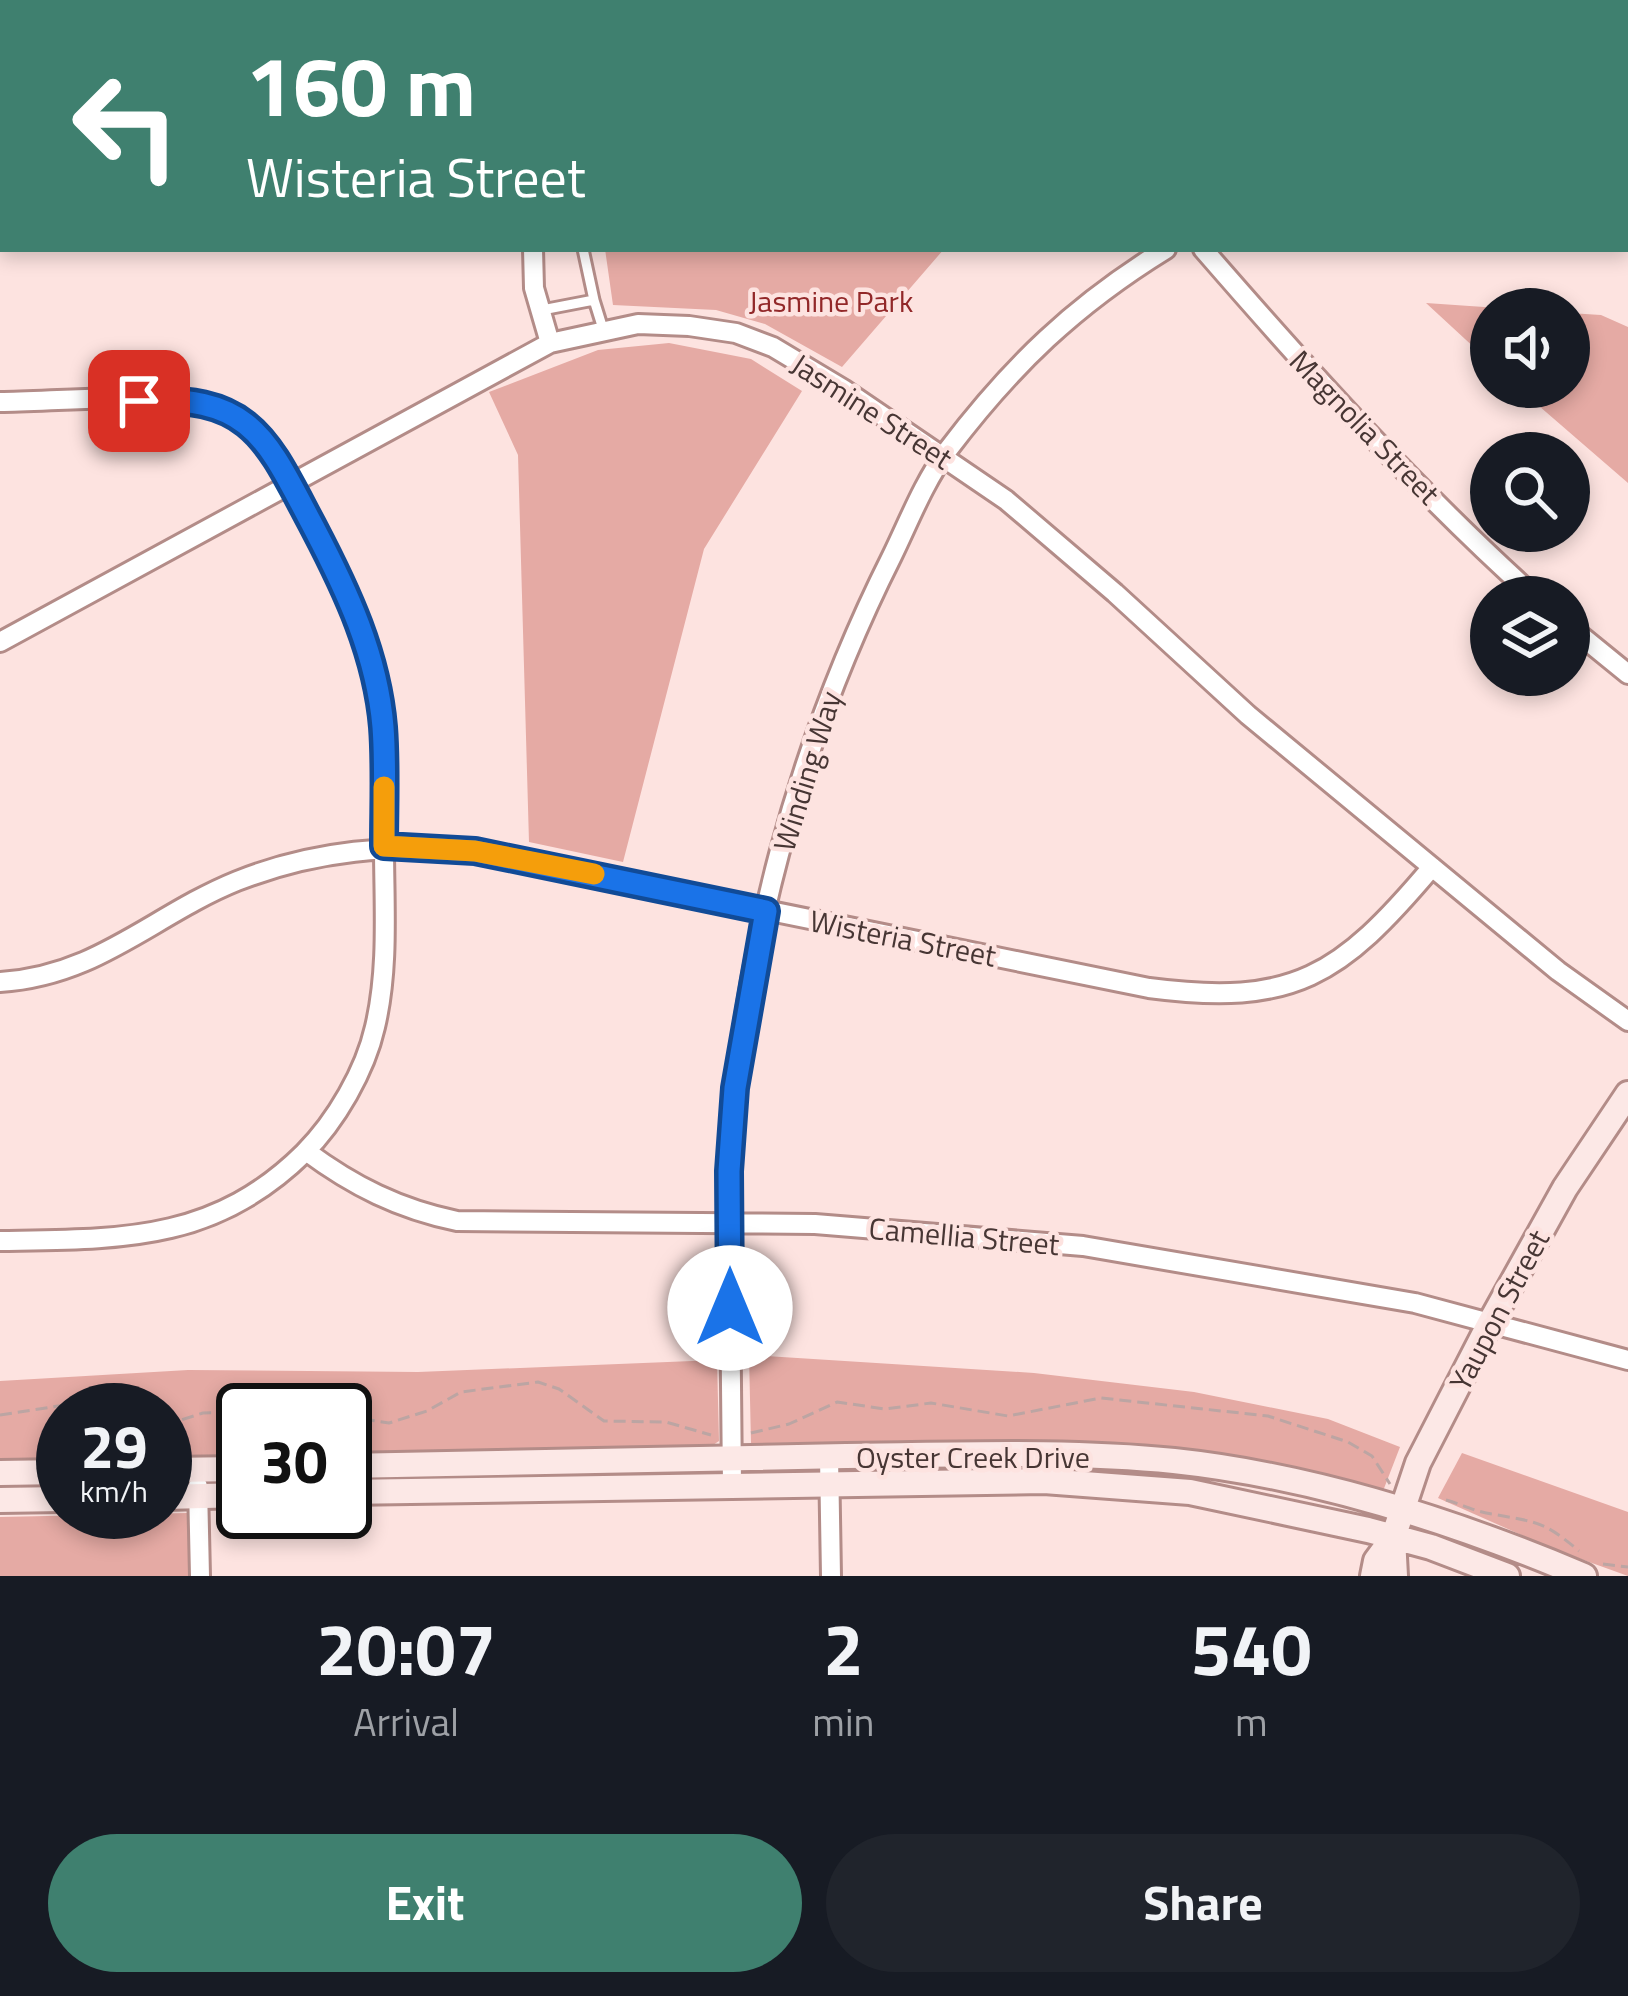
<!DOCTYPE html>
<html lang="en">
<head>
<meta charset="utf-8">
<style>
  :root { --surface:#171b24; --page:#20242c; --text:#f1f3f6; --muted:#9ea1a6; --accent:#3f806f }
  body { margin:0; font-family:"Titillium Web",sans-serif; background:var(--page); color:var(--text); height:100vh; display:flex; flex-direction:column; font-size:45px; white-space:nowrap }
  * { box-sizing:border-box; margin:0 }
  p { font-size:39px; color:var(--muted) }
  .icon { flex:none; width:66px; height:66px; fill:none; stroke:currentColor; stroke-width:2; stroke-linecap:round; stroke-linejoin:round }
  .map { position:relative; height:1576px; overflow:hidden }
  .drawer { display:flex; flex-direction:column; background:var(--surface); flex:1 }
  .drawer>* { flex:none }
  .hud { position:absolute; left:0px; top:0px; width:1629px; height:252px; box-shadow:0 6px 18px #0003; background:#3f806f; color:#fff; overflow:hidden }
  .controls { position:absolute; left:1470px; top:288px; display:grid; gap:24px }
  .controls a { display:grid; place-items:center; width:120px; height:120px; border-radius:50%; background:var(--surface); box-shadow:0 6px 18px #0003; font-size:60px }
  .speed { position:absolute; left:36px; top:1383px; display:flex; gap:24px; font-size:60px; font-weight:700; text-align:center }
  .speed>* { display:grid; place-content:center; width:156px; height:156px; border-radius:50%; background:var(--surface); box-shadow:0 6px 18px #0003; line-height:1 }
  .speed small { font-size:30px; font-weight:400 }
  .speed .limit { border:6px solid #111; border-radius:18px; background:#fff; color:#111 }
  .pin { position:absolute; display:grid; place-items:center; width:102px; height:102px; color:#fff; margin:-51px; border-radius:24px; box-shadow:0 6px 18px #0006 }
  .me { position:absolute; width:132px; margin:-66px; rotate:0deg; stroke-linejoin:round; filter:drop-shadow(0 0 9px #0008) }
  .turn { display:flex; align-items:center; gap:42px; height:252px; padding:0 48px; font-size:54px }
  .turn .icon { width:156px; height:156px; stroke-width:2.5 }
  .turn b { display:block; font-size:84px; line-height:102px }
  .eta { display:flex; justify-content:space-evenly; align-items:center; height:204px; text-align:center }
  .eta b { font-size:72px; font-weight:700; line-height:84px }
  .cta { display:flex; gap:24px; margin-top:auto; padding:24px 48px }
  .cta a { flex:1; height:138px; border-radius:72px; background:var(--accent); color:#fff; font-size:48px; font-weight:700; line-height:138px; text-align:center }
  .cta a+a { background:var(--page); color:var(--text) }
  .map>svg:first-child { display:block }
  .green { fill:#e5aaa4 }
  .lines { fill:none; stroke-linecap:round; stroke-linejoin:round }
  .lane-casing { stroke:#b38c88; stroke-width:15 }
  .street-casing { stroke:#b38c88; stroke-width:24 }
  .secondary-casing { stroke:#b38c88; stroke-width:30 }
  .path { stroke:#bca5a3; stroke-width:3; stroke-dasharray:12 6; stroke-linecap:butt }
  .lane { stroke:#fff; stroke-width:9 }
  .street { stroke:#fff; stroke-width:18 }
  .secondary { stroke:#fce8e6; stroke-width:24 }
  .route-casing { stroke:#114b97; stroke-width:30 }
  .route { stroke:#1a73e8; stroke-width:21 }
  .slow { stroke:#f59e0b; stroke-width:21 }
  .labels { text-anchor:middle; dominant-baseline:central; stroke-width:9; stroke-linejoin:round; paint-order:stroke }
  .park-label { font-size:30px; fill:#922829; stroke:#fde3e0 }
  .street-label { font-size:30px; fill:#473634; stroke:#fde3e0 }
</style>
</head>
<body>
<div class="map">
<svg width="1628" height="1576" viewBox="0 0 1628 1576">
  <rect width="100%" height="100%" fill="#fde3e0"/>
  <!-- green -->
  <path class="green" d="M 490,0 L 839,0 L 841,3 L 488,3 Z
    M 605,249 L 944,249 L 842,367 L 765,324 L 716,310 L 613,305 Z
    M 1426,303 L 1513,309 L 1491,309 L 1491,363 Z
    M 1569,313 L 1601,315 L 1628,327 L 1628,483 L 1517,387 L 1569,387 Z
    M 669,343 L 751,359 L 802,391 L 704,549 L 623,862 L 529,842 L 518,455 L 489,392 L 598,350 Z
    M 749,1355 L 1034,1373 L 1194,1392 L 1328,1419 L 1400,1447 L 1383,1491 C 1175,1427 965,1443 751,1443 Z
    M 717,1360 L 719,1441 L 707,1449 L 345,1457 L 345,1410 L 243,1410 L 243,1459 L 165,1461 L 165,1410 L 63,1410 L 63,1463 L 0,1464 L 0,1381 L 188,1370 L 418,1372 Z
    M 1462,1453 L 1628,1512 L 1628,1576 L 1553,1549 L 1438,1498 Z
    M 187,1513 L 190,1576 L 0,1576 L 0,1517 Z"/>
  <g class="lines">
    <defs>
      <path id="lane" d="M 583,249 L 594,300
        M 542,310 L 594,300 L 603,329"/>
      <path id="street" d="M 393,0 L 395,3
        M 1011,0 L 1013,3
        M 1455,0 L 1456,3
        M 1626,175 L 1628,176
        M 533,249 L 534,288 L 550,343
        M 1203,249 C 1308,370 1416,490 1535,597
        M 0,402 C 64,402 189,386 242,419 C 275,440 291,482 308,516 C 332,565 358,611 372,666 C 387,725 383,785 384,846 C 384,906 389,968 375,1027 C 365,1071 336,1121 304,1153 C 213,1243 118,1239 0,1241
        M 1569,626 L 1628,674
        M 0,642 L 550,343 L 638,324 L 689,326 L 736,333 L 773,347 L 843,389 L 1006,500 L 1115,593 L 1248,715 L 1558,971 L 1628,1021
        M 0,982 C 98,976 153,915 237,881 C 315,850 393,844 475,851 L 1149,988 C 1294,1007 1340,976 1432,867
        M 306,1151 C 353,1186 399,1209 457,1221 L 815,1224 L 1083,1246 L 1415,1303 L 1628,1360
        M 829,1457 L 831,1576
        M 732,1485 C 731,1418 731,1352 730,1285 C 730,1246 727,1206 729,1167 C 741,955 797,745 892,556 C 909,521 924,482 947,451 C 1012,365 1075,305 1166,249
        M 198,1486 L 200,1576"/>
      <path id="secondary" d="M 457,3 L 460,0
        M 0,134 L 3,134
        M 345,1466 C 512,1463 679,1459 846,1456 C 955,1455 1065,1450 1174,1461 C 1315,1476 1454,1521 1584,1576
        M 165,1470 L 243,1469
        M 0,1473 L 63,1472
        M 345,1492 L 1044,1481 L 1190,1492 L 1368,1530 L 1431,1547 L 1507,1576
        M 165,1497 L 243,1495
        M 0,1500 L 63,1499
        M 1393,1538 L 1395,1576
        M 1373,1576 L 1376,1561 L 1393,1538 L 1418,1463 L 1490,1323 L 1565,1188 L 1628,1094"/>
    </defs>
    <!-- lane casing -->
    <use href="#lane" class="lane-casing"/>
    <!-- street casing -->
    <use href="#street" class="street-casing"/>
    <!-- secondary casing -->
    <use href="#secondary" class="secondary-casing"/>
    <!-- path -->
    <path class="path" d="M 256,1410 L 298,1402 L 325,1410
      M 0,1415 L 71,1404 L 108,1410
      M 345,1416 L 389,1423 L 427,1411 L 461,1392 L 538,1382 L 559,1389 L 604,1421 L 666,1422 L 711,1435
      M 165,1425 L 203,1413 L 243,1412
      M 751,1433 L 789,1424 L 837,1402 L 885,1409 L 931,1403 L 1008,1416 L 1101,1398 L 1268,1416 L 1348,1442 L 1372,1456 L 1390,1484
      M 1446,1500 C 1461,1504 1476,1512 1492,1514 C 1536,1522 1544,1521 1579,1551
      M 1603,1564 L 1628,1567"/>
    <!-- lane -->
    <use href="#lane" class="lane"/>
    <!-- street -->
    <use href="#street" class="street"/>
    <!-- secondary -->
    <use href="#secondary" class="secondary"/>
  </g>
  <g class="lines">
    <defs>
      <path id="route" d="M 139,401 C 253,394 267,440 314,528 C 347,591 377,655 383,727 C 386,766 384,807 384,846 L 475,851 L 766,911 L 735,1088 L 729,1171 L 730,1308"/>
    </defs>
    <!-- route casing -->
    <use href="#route" class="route-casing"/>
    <!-- route -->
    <use href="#route" class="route"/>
    <!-- slow -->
    <path class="slow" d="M 384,787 L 384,846 L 475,851 L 594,874"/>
  </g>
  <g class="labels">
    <!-- park labels -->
    <g class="park-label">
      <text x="831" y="301">Jasmine Park</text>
    </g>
    <!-- street labels -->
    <g class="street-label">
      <text transform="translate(872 411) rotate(33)">Jasmine Street</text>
      <text transform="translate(1365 427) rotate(46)">Magnolia Street</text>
      <text transform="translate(807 771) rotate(-73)">Winding Way</text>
      <text transform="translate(903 938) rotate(11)">Wisteria Street</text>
      <text transform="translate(964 1236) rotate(5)">Camellia Street</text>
      <text transform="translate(1499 1310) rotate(-62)">Yaupon Street</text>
      <text x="973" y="1457">Oyster Creek Drive</text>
    </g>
  </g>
</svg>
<div class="controls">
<a><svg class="icon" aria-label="sound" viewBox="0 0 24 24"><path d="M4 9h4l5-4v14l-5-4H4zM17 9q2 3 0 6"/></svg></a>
<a><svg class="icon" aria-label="search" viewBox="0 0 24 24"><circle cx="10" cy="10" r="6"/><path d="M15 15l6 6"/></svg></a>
<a><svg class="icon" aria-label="layers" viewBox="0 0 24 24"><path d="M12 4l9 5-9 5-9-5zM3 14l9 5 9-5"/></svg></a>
</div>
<div class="speed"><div>29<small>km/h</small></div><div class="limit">30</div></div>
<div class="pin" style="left:139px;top:401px;background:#d93025"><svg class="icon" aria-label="arrive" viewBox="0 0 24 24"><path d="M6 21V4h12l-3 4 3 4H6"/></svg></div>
<svg class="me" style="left:730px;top:1308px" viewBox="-20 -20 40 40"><circle r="19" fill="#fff"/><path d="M0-13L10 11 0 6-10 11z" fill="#1a73e8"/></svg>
<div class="hud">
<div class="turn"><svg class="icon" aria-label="left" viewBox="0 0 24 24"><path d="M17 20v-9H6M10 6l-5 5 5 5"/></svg><div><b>160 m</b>Wisteria Street</div></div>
</div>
</div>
<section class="drawer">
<div class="eta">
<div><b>20:07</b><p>Arrival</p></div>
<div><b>2</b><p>min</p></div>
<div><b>540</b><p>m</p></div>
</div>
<div class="cta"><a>Exit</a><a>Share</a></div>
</section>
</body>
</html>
